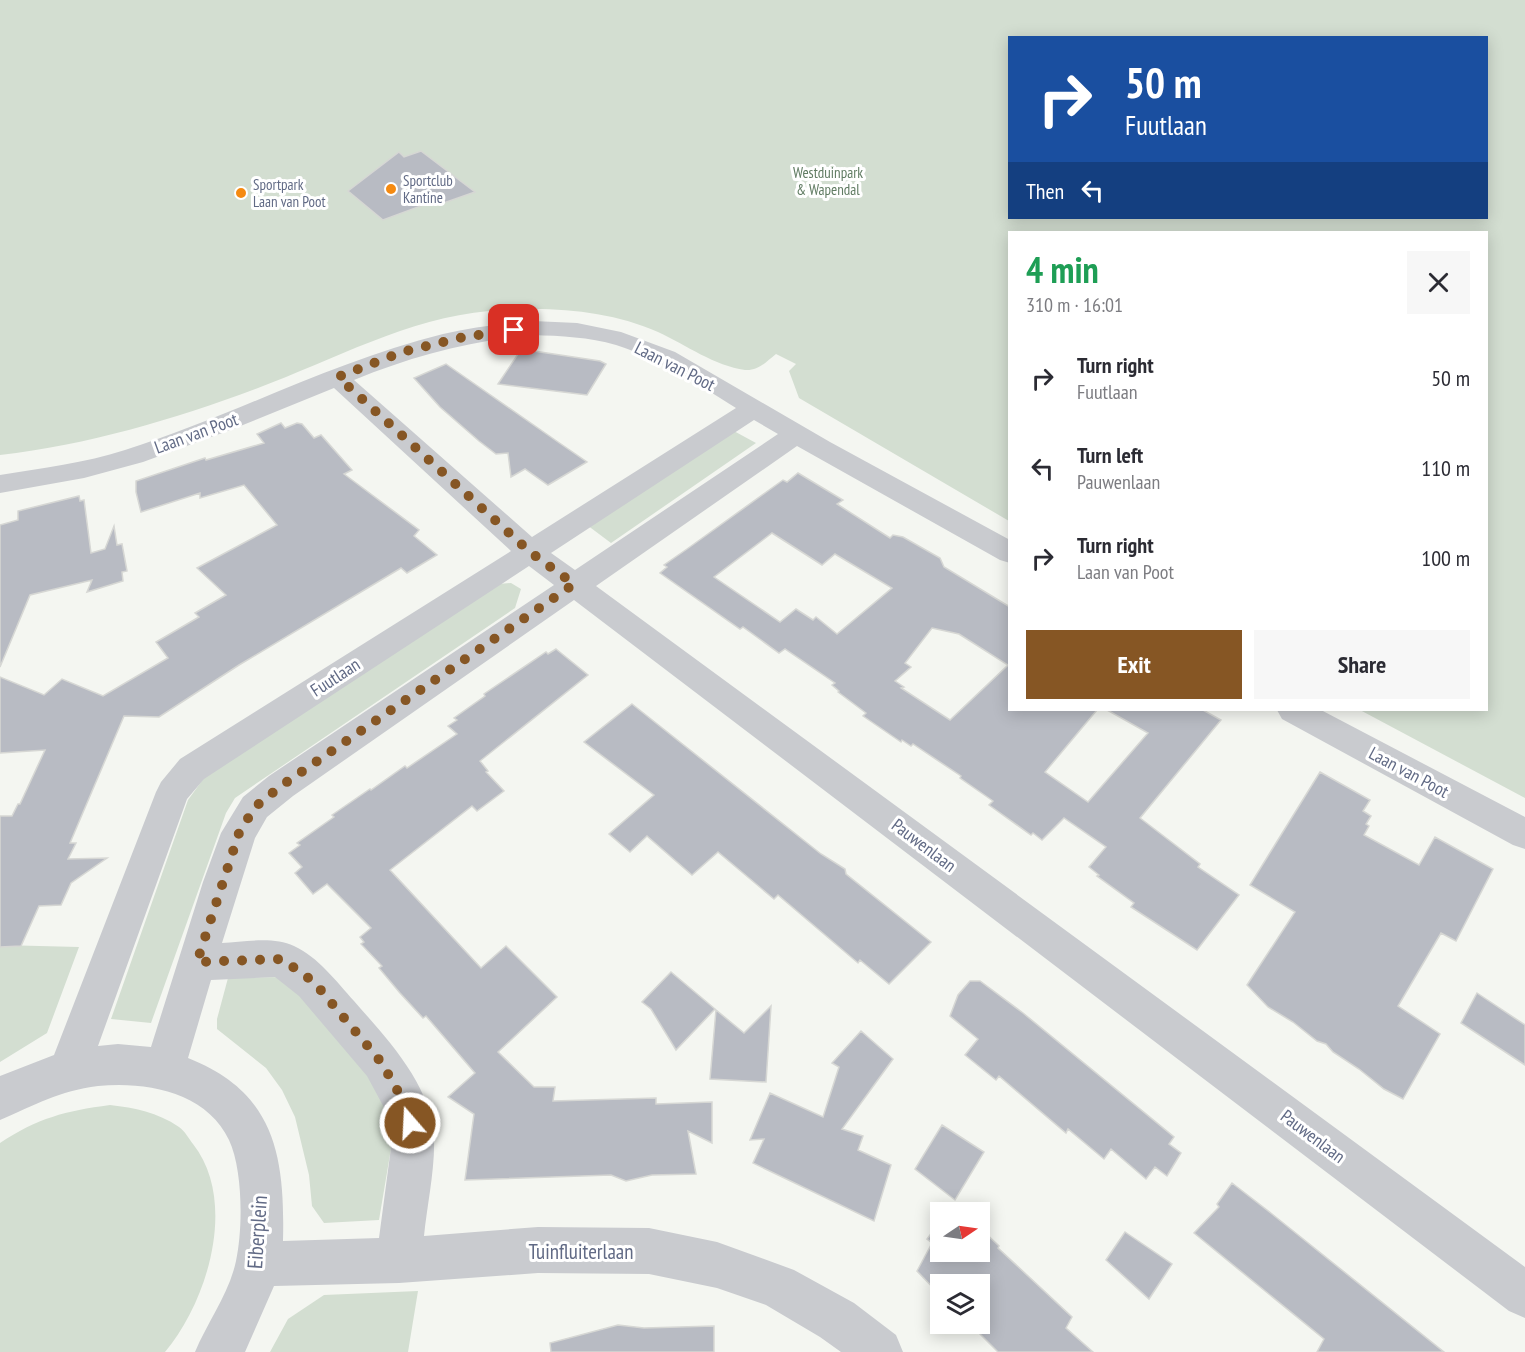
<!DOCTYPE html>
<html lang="en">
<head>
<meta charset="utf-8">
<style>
  :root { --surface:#fff; --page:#f7f7f7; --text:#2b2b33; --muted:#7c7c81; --accent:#865624 }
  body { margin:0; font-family:"PT Sans Narrow",sans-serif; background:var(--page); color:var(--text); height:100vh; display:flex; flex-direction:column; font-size:22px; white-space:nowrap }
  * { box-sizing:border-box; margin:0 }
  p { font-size:20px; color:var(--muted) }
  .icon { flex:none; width:33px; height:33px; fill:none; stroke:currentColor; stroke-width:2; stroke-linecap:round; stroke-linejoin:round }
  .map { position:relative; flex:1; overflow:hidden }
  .side { position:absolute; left:1008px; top:231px; width:480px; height:480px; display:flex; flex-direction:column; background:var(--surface); border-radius:0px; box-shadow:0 3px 15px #0003 }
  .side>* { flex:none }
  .hud { position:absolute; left:1008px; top:36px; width:480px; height:183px; border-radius:0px; box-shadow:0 3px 15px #0003; background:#1a4fa0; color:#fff; overflow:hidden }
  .needle { width:39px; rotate:77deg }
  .buttons { position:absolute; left:930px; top:1202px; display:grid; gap:12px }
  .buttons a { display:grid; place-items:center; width:60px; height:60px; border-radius:0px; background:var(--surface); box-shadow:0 3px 15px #0003; font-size:30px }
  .pin { position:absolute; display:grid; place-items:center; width:51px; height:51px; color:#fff; margin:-26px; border-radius:12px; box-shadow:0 3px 9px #0006 }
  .me { position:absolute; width:66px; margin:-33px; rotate:341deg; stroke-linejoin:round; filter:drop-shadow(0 0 4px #0008) }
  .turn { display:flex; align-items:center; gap:21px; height:126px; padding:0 18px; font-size:27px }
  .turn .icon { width:78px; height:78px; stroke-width:2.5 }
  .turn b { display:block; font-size:42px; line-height:51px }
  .then { display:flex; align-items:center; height:57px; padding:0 18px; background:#0003; gap:12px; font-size:22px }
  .round { display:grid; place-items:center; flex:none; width:63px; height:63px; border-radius:0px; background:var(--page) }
  .head { display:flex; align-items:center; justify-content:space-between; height:102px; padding:0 18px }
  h1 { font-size:36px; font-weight:700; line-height:45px; color:#1e9e55 }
  .cta { display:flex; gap:12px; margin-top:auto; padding:12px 18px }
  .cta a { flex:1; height:69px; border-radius:0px; background:var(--accent); color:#fff; font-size:24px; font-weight:700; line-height:69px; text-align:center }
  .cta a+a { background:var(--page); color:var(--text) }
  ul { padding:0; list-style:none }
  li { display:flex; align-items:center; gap:18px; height:90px; padding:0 18px }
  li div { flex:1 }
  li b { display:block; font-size:22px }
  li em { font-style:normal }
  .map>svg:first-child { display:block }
  .green { fill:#d3ded1; fill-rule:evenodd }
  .building { fill:#b8bbc3; stroke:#d6d7d4; stroke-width:1.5; fill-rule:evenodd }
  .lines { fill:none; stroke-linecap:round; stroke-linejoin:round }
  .street { fill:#c9cbcf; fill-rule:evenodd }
  .route { stroke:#865624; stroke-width:10; stroke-dasharray:0 18 }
  .poi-dot { fill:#f58a11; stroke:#fff; stroke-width:2 }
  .labels { text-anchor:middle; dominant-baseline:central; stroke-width:6; stroke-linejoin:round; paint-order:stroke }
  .far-park-label { font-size:15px; fill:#617c63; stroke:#fff }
  .far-poi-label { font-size:15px; fill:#616a85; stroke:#fff; text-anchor:start }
  .street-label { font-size:18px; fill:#616a85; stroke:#fff }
  .near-street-label { font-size:21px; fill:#616a85; stroke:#fff }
</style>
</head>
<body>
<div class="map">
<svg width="1525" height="1352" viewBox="0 0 1525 1352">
  <rect width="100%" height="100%" fill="#f4f6f1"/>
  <!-- green -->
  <path class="green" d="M 0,0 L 1525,0 L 1525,798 L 1360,710 L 1486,710 L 1486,232 L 1010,232 L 1009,521 L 799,398 L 789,371 L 796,364 L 776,354 C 766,362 758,371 745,370 C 715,366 686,345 658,332 C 607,309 544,306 489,311 C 408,318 333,360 258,388 C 175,419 88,445 0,455 ZM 1010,38 L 1486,38 L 1486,218 L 1010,218 Z
    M 732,430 L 756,443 L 611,543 L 587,525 Z
    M 511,583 L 521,589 L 515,608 L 235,798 L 226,813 L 151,1023 L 111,1019 L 188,800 L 204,778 L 498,584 Z
    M 0,945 L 79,947 L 47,1033 L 0,1062 Z
    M 283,977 L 393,1099 L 396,1119 L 379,1220 L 324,1223 L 312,1206 L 309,1175 L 295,1117 L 282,1090 L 266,1068 L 217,1029 L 217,1019 L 228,978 Z
    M 110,1105 C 135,1108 157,1112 179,1127 C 185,1131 189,1139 193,1144 C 238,1201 208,1301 165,1352 L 0,1352 L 0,1143 C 38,1118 65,1111 110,1105 Z
    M 418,1291 L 408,1352 L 270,1352 L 288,1319 L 324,1295 Z"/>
  <!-- building -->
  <path class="building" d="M 421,151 L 475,192 L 438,205 L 434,201 L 383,220 L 348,191 L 399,152 L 404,157 Z
    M 527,350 L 600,361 L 606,364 L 587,395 L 498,384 L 520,351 Z
    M 446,364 L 558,442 L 587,462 L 548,485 L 525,469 L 511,477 L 508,453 L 496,454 L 479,441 L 440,407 L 414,378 Z
    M 281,423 L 285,428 L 297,423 L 302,424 L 314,438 L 321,435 L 352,470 L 344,474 L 419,530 L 414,536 L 437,555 L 407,573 L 401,568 L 239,665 L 159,717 L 124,716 L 70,843 L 76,843 L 68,859 L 107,858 L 71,883 L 61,905 L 39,906 L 21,946 L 0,947 L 0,816 L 12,816 L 18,804 L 20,804 L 45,750 L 0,753 L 0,677 L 44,695 L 62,679 L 103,696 L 168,658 L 156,642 L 199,617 L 195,613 L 226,595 L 197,568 L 277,525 L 244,485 L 200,498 L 200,493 L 141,512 L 136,492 L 136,481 L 205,458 L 206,460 L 264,443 L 257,434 Z
    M 798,473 L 843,500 L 837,504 L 890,538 L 893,535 L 903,537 L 940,558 L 944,567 L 1010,607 L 1010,710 L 1097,710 L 1045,772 L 1088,802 L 1148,733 L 1107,710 L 1203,710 L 1221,720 L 1140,818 L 1200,864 L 1198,867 L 1239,895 L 1197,950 L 1131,907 L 1134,903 L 1097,876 L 1099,875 L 1089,867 L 1106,847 L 1064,818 L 1042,840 L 1033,833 L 1031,835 L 989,805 L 993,801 L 960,778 L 961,776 L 913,744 L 911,746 L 902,740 L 901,742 L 863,716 L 866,713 L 838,692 L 839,691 L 832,685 L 835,683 L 785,649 L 779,653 L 743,627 L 740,629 L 660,573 L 667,567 L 664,565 L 687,549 L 783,480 L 787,482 ZM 772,533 L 822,565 L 835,554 L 892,588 L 837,634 L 816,617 L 813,620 L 796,609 L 780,622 L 714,577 ZM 932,628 L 959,634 L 1008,665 L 950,720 L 901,688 L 904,687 L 895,681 L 911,667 L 905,663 Z
    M 79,496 L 80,501 L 84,500 L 91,553 L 105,549 L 114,526 L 117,545 L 122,544 L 127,571 L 122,572 L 123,581 L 87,592 L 92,580 L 30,595 L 0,667 L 0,525 L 18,520 L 18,511 Z
    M 556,649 L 588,675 L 480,761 L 488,771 L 486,772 L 504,791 L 477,811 L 472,806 L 390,870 L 481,968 L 506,946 L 557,997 L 498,1052 L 534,1087 L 555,1087 L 553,1101 L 656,1098 L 656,1104 L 712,1102 L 712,1143 L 688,1131 L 696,1174 L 652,1175 L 626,1181 L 611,1175 L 465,1180 L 474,1114 L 448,1097 L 475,1073 L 426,1016 L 423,1018 L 400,993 L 379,968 L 382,966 L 361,944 L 364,942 L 360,937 L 371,928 L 327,884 L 313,894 L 295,873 L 302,867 L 289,853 L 300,845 L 297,843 L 334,817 L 332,815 L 370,789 L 371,790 L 405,766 L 407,768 L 457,734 L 448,726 L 457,720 L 454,718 L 485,696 L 484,694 L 546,652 L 548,654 Z
    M 632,704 L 821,854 L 845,869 L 846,874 L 931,942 L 889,984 L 860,960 L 858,963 L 778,895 L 774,899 L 718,852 L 692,875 L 647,836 L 630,852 L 609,834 L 654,795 L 584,742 Z
    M 1320,772 L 1370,800 L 1363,811 L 1371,816 L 1366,824 L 1369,826 L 1364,835 L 1419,865 L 1435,837 L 1493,869 L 1456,941 L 1441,933 L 1398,1006 L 1440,1034 L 1403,1099 L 1384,1089 L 1359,1069 L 1333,1052 L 1326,1044 L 1317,1041 L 1293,1022 L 1268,1007 L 1247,985 L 1295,912 L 1250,885 Z
    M 671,972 L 715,1009 L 676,1050 L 651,1009 L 642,1002 Z
    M 970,981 L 980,981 L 1023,1013 L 1174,1137 L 1169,1144 L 1181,1153 L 1167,1176 L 1155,1167 L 1146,1179 L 1111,1149 L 1104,1159 L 1068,1129 L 1066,1133 L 999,1076 L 996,1080 L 965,1055 L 978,1039 L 950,1016 L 958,995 Z
    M 1477,993 L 1525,1025 L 1525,1065 L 1461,1023 Z
    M 771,1006 L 766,1082 L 710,1079 L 716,1010 L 744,1033 Z
    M 861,1031 L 893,1059 L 842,1129 L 863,1136 L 858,1150 L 891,1165 L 874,1221 L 753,1163 L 764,1139 L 750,1140 L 770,1093 L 823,1117 L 839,1067 L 832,1063 Z
    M 942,1125 L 984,1152 L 955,1200 L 915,1169 Z
    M 1232,1183 L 1272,1214 L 1444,1352 L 1317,1352 L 1324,1339 L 1194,1233 L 1219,1207 L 1217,1204 Z
    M 940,1221 L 940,1251 L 980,1251 L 980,1228 L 999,1246 L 998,1248 L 1072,1317 L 1066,1328 L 1093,1352 L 998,1352 L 969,1323 L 980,1323 L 980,1284 L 940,1284 L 940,1295 L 917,1271 L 932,1243 L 927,1239 Z
    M 1125,1232 L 1172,1264 L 1149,1299 L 1106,1260 Z
    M 618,1325 L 644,1328 L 714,1326 L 714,1352 L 551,1352 L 550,1343 Z"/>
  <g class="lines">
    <!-- street -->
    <path class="street" d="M 533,321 L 577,323 L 621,332 L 675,352 L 830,442 L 1010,540 L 1010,563 L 1000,560 L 797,446 L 596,586 L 1525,1267 L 1525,1318 L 1509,1311 L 574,600 L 293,796 L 267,817 L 255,838 L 222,943 C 244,942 273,936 294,946 C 318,957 336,981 354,1001 C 388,1040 432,1085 434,1140 C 435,1169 427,1206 424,1236 L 538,1227 L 649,1228 L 717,1242 L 794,1270 L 854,1303 L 896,1335 L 903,1352 L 841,1352 L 820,1337 L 766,1305 L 717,1288 L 649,1274 L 538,1273 L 399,1283 L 274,1286 L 245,1352 L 195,1352 C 208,1321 229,1294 236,1261 C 243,1229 243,1170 229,1140 C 207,1092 145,1081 98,1086 C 59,1091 35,1105 0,1120 L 0,1076 L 54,1055 L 156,792 L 161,782 L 180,759 L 511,551 L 334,388 L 233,429 L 143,462 L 84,478 L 0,493 L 0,475 C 42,468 85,463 125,450 C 233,416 333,361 443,334 C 473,327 502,324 533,321 ZM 533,335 C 561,336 589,337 616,345 C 660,359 698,384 736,408 L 532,537 L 354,380 C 413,356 470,341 533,335 ZM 754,420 L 778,434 L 575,570 L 551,553 ZM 529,566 L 554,585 L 269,776 L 243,797 L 221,833 L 203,882 L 151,1047 L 118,1044 L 98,1046 L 187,799 L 204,779 ZM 275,977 L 299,996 L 367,1076 L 387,1113 L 392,1140 L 379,1238 L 283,1241 C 285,1156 275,1092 188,1058 L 211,980 Z
      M 1277,710 L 1321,710 L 1525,817 L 1525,849 L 1513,845 L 1282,719 Z"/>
  </g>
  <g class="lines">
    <!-- route -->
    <path class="route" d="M 410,1123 L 407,1107 L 381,1062 L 314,982 L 282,959 L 197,962 L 239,833 L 255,807 L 281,786 L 574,584 L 530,552 L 338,377 L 402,352 L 464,337 L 514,330"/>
  </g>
  <!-- markers -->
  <g class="poi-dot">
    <circle cx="391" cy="189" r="6"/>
    <circle cx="241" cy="193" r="6"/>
  </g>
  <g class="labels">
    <!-- far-park labels -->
    <g class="far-park-label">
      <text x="828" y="172">Westduinpark<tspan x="828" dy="17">&amp; Wapendal</tspan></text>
    </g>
    <!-- far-poi labels -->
    <g class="far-poi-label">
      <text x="403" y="180">Sportclub<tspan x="403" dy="17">Kantine</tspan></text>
      <text x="253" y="184">Sportpark<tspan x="253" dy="17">Laan van Poot</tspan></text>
    </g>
    <!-- street labels -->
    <g class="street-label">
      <text transform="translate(675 366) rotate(27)">Laan van Poot</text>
      <text transform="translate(196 433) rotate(-20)">Laan van Poot</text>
      <text transform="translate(335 677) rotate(-33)">Fuutlaan</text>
      <text transform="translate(1409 772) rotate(28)">Laan van Poot</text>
      <text transform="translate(924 845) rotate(37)">Pauwenlaan</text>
      <text transform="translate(1313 1136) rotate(37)">Pauwenlaan</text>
    </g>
    <!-- near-street labels -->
    <g class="near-street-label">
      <text transform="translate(257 1232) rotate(-86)">Eiberplein</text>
      <text x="581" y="1251">Tuinfluiterlaan</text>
    </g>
  </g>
</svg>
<div class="buttons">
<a><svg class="needle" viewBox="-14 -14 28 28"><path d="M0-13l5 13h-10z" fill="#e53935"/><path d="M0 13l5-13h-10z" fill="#7c7c81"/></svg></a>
<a><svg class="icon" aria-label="layers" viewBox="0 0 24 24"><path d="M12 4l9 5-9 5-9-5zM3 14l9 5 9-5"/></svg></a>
</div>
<div class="pin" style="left:514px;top:330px;background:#d93025"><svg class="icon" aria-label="arrive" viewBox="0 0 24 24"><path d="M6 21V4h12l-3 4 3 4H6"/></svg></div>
<svg class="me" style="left:410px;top:1123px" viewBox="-20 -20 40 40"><circle r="17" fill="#865624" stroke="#fff" stroke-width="3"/><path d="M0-11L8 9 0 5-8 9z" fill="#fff"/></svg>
<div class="hud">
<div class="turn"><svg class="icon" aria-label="right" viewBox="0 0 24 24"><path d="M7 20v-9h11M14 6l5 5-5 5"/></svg><div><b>50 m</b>Fuutlaan</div></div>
<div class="then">Then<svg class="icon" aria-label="left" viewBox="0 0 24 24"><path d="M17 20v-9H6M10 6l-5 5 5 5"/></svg></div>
</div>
<section class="side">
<div class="head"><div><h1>4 min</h1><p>310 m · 16:01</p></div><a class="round"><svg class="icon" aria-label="close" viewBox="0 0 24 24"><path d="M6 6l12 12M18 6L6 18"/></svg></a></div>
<ul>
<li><svg class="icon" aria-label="right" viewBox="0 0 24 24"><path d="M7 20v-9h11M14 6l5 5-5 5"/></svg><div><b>Turn right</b><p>Fuutlaan</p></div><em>50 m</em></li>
<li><svg class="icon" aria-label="left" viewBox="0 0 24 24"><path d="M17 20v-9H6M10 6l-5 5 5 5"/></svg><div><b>Turn left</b><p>Pauwenlaan</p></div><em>110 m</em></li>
<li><svg class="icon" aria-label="right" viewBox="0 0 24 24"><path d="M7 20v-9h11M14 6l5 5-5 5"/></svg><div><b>Turn right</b><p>Laan van Poot</p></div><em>100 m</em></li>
</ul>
<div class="cta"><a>Exit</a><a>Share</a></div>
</section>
</div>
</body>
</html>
